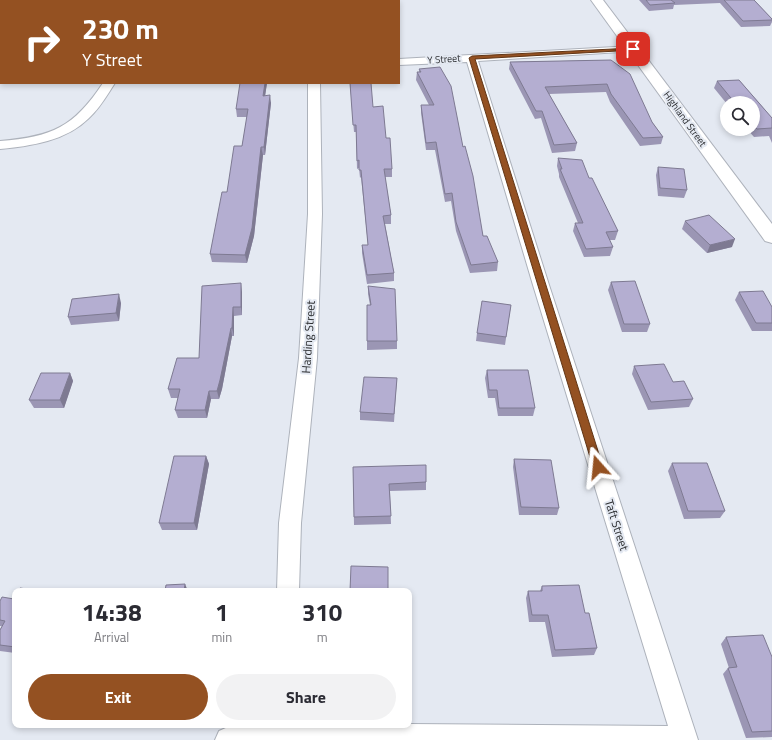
<!DOCTYPE html>
<html lang="en">
<head>
<meta charset="utf-8">
<style>
  :root { --surface:#fff; --page:#f2f2f3; --text:#2b2b33; --muted:#7c7c81; --accent:#945122 }
  body { margin:0; font-family:"Titillium Web",sans-serif; background:var(--page); color:var(--text); height:100vh; display:flex; flex-direction:column; font-size:15px; white-space:nowrap }
  * { box-sizing:border-box; margin:0 }
  p { font-size:13px; color:var(--muted) }
  .icon { flex:none; width:22px; height:22px; fill:none; stroke:currentColor; stroke-width:2; stroke-linecap:round; stroke-linejoin:round }
  .map { position:relative; flex:1; overflow:hidden }
  .drawer { position:absolute; left:12px; top:588px; width:400px; height:140px; display:flex; flex-direction:column; background:var(--surface); border-radius:8px; box-shadow:0 2px 6px #0003 }
  .drawer>* { flex:none }
  .banner { position:absolute; left:0px; top:0px; width:400px; height:84px; box-shadow:0 2px 6px #0003; background:#945122; color:#fff; overflow:hidden }
  .fabs { position:absolute; left:720px; top:96px; display:grid; gap:8px }
  .fabs a { display:grid; place-items:center; width:40px; height:40px; border-radius:50%; background:var(--surface); box-shadow:0 2px 6px #0003; font-size:20px }
  .pin { position:absolute; display:grid; place-items:center; width:34px; height:34px; color:#fff; margin:-17px; border-radius:8px; box-shadow:0 2px 6px #0006 }
  .me { position:absolute; width:44px; margin:-22px; rotate:342deg; stroke-linejoin:round; filter:drop-shadow(0 0 3px #0008) }
  .turn { display:flex; align-items:center; gap:14px; height:84px; padding:0 16px; font-size:18px }
  .turn .icon { width:52px; height:52px; stroke-width:2.5 }
  .turn b { display:block; font-size:28px; line-height:34px }
  .eta { display:flex; justify-content:space-evenly; align-items:center; height:68px; text-align:center }
  .eta b { font-size:24px; font-weight:700; line-height:28px }
  .button { display:flex; gap:8px; margin-top:auto; padding:8px 16px }
  .button a { flex:1; height:46px; border-radius:24px; background:var(--accent); color:#fff; font-size:16px; font-weight:700; line-height:46px; text-align:center }
  .button a+a { background:var(--page); color:var(--text) }
  .map>svg:first-child { display:block }
  .lines { fill:none; stroke-linecap:round; stroke-linejoin:round }
  .minor-casing { stroke:#adb2bb; stroke-width:2 }
  .tertiary-casing { stroke:#adb2bb; stroke-width:2 }
  .minor { fill:#fff; fill-rule:evenodd }
  .tertiary { fill:#fff; fill-rule:evenodd }
  .wall { fill:#9b96b4 }
  .shaded-wall { fill:#7e7a92 }
  .building { fill:#b4aed1; stroke:#7e7a92 }
  .route { fill:#945122; stroke:#603516 }
  .labels { text-anchor:middle; dominant-baseline:central; stroke-width:4; stroke-linejoin:round; paint-order:stroke }
  .far-street-label { font-size:10px; fill:#2b2d30; stroke:#e4e9f2 }
  .street-label { font-size:12px; fill:#2b2d30; stroke:#e4e9f2 }
</style>
</head>
<body>
<div class="map">
<svg width="772" height="740" viewBox="0 0 772 740">
  <rect width="100%" height="100%" fill="#e4e9f2"/>
  <g class="lines">
    <defs>
      <path id="minor" d="M 633,46 L 637,47 L 638,49 L 637,51 L 478,61 L 549,285 L 698,740 L 215,740 L 219,731 L 228,727 L 263,725 L 409,724 L 668,726 L 533,285 L 467,62 L 399,65 L 399,59 Z
        M 103,83 L 115,83 C 107,95 100,108 89,118 C 66,141 31,146 0,149 L 0,141 C 52,137 74,127 103,83 Z
        M 308,83 L 320,83 L 322,214 L 317,358 L 301,523 L 299,591 L 277,591 L 279,523 L 299,358 L 308,214 Z"/>
      <path id="tertiary" d="M 591,0 L 603,0 L 772,224 L 772,243 L 765,241 Z"/>
    </defs>
    <!-- minor casing -->
    <use href="#minor" class="minor-casing"/>
    <!-- tertiary casing -->
    <use href="#tertiary" class="tertiary-casing"/>
    <!-- minor -->
    <use href="#minor" class="minor"/>
    <!-- tertiary -->
    <use href="#tertiary" class="tertiary"/>
  </g>
  <!-- wall -->
  <path class="wall" d="M 639,0 L 754,0 L 772,19 L 772,22 L 770,26 L 741,27 L 720,3 L 674,5 L 673,9 L 649,11 Z
    M 611,60 L 652,122 L 663,137 L 661,144 L 640,146 L 610,102 L 606,92 L 549,94 L 577,143 L 575,151 L 552,153 L 541,118 L 535,119 L 509,69 L 510,62 Z
    M 419,69 L 463,147 L 483,236 L 498,262 L 497,271 L 470,273 L 456,231 L 451,201 L 445,202 L 435,150 L 426,150 L 421,113 L 421,105 L 429,105 L 416,80 L 417,72 L 419,72 Z
    M 739,80 L 772,118 L 772,143 L 769,136 L 754,137 L 747,129 L 753,129 L 753,103 L 727,103 L 727,104 L 714,88 L 717,81 Z
    M 267,83 L 265,96 L 271,103 L 265,155 L 263,155 L 254,236 L 247,263 L 212,262 L 210,254 L 227,192 L 242,146 L 247,117 L 237,117 L 236,109 Z
    M 350,83 L 373,107 L 386,138 L 392,169 L 392,177 L 385,177 L 391,215 L 391,224 L 385,224 L 394,273 L 394,281 L 367,284 L 362,253 L 362,245 L 368,245 L 361,177 L 360,178 L 359,168 L 357,169 L 356,132 L 354,132 Z
    M 558,158 L 589,178 L 618,231 L 615,240 L 609,240 L 613,247 L 610,256 L 584,257 L 573,231 L 575,223 L 578,223 L 559,177 L 559,174 L 557,166 Z
    M 658,167 L 687,190 L 684,198 L 658,196 L 656,175 Z
    M 685,221 L 732,247 L 707,253 L 682,229 Z
    M 611,282 L 650,324 L 647,332 L 622,332 L 608,290 Z
    M 368,286 L 397,341 L 397,349 L 367,350 L 367,305 L 370,305 L 368,294 Z
    M 242,292 L 242,315 L 234,316 L 234,336 L 232,336 L 222,389 L 219,399 L 211,399 L 207,418 L 178,418 L 175,410 L 178,398 L 171,398 L 168,389 L 199,358 Z
    M 739,292 L 772,307 L 772,331 L 752,331 L 735,300 Z
    M 121,303 L 119,321 L 71,325 L 68,317 Z
    M 511,305 L 505,345 L 476,341 L 477,333 Z
    M 634,366 L 673,382 L 693,399 L 689,407 L 648,410 L 632,374 Z
    M 487,370 L 535,408 L 533,416 L 498,416 L 495,398 L 488,398 L 485,378 Z
    M 70,373 L 73,381 L 64,408 L 34,408 L 29,400 Z
    M 397,378 L 394,422 L 360,420 L 360,412 Z
    M 206,456 L 209,464 L 197,530 L 162,530 L 159,523 Z
    M 514,459 L 559,508 L 557,515 L 519,515 L 513,467 Z
    M 672,463 L 725,511 L 720,518 L 684,519 L 668,471 Z
    M 353,467 L 426,482 L 426,490 L 390,491 L 391,524 L 354,525 Z
    M 542,586 L 585,613 L 597,648 L 594,655 L 552,657 L 545,622 L 529,622 L 526,598 L 528,591 L 540,591 Z
    M 15,598 L 15,653 L 0,651 L 0,630 L 2,626 L 0,626 L 0,601 L 14,599 Z
    M 726,637 L 772,657 L 772,737 L 746,738 L 723,674 L 728,668 L 729,668 L 721,644 Z"/>
  <!-- shaded-wall -->
  <path class="shaded-wall" d="M 265,83 L 267,83 L 264,103 L 263,96 Z
    M 270,95 L 271,103 L 265,155 L 264,147 Z
    M 261,147 L 263,155 L 254,236 L 247,263 L 245,255 Z
    M 735,239 L 732,247 L 707,253 L 710,245 Z
    M 241,283 L 242,292 L 242,315 L 241,307 Z
    M 119,294 L 121,303 L 119,321 L 116,313 Z
    M 233,307 L 234,316 L 234,336 L 232,328 Z
    M 231,328 L 232,336 L 222,389 L 219,399 L 217,391 Z
    M 70,373 L 73,381 L 64,408 L 60,400 Z
    M 209,391 L 211,399 L 207,418 L 205,410 Z
    M 206,456 L 209,464 L 197,530 L 194,523 Z
    M 185,584 L 188,591 L 184,591 Z"/>
  <!-- building -->
  <path class="building" d="M 262,0 L 290,0 L 290,1 L 262,1 Z
    M 646,0 L 671,0 L 675,3 L 650,5 Z
    M 724,0 L 754,0 L 772,19 L 772,20 L 743,21 Z
    M 611,60 L 630,74 L 652,122 L 663,137 L 643,138 L 611,94 L 607,84 L 545,87 L 577,143 L 554,145 L 542,111 L 536,111 L 510,62 Z
    M 440,67 L 451,86 L 463,147 L 465,146 L 473,176 L 483,236 L 487,236 L 498,262 L 471,265 L 456,222 L 452,193 L 445,194 L 436,142 L 426,143 L 421,105 L 434,105 L 417,72 L 421,72 L 419,69 Z
    M 739,80 L 772,118 L 772,128 L 757,129 L 753,125 L 753,103 L 735,103 L 717,81 Z
    M 240,83 L 265,83 L 263,96 L 270,95 L 264,147 L 261,147 L 252,228 L 245,255 L 210,254 L 222,192 L 227,192 L 234,146 L 242,146 L 248,109 L 236,109 Z
    M 350,83 L 371,83 L 373,107 L 383,106 L 386,138 L 390,138 L 392,169 L 384,169 L 391,215 L 383,216 L 394,273 L 367,275 L 362,245 L 368,245 L 361,170 L 359,170 L 359,160 L 357,161 L 356,125 L 353,125 Z
    M 558,158 L 582,160 L 589,178 L 592,178 L 618,231 L 606,232 L 613,247 L 586,249 L 575,223 L 583,223 L 560,169 L 562,169 Z
    M 658,167 L 684,169 L 687,190 L 660,188 Z
    M 709,215 L 735,239 L 710,245 L 685,221 Z
    M 635,281 L 650,324 L 624,324 L 611,282 Z
    M 241,283 L 241,307 L 233,307 L 232,328 L 231,328 L 220,380 L 217,391 L 209,391 L 205,410 L 175,410 L 180,389 L 168,389 L 177,358 L 199,358 L 202,286 Z
    M 368,286 L 395,289 L 397,341 L 367,341 L 367,305 L 371,305 Z
    M 763,291 L 772,307 L 772,323 L 756,323 L 739,292 Z
    M 119,294 L 116,313 L 68,317 L 72,299 Z
    M 482,301 L 511,305 L 506,337 L 477,333 Z
    M 664,364 L 673,382 L 684,381 L 693,399 L 651,402 L 634,366 Z
    M 487,370 L 528,370 L 535,408 L 499,408 L 497,390 L 489,390 Z
    M 41,373 L 70,373 L 60,400 L 29,400 Z
    M 364,377 L 397,378 L 394,414 L 360,412 Z
    M 174,456 L 206,456 L 194,523 L 159,523 Z
    M 514,459 L 551,460 L 559,508 L 521,507 Z
    M 672,463 L 707,463 L 725,511 L 688,511 Z
    M 426,465 L 426,482 L 389,484 L 391,516 L 354,517 L 353,467 Z
    M 351,566 L 388,567 L 388,591 L 350,591 Z
    M 185,584 L 184,591 L 165,591 L 166,585 Z
    M 579,585 L 585,613 L 589,613 L 597,648 L 555,650 L 548,615 L 532,615 L 528,591 L 542,591 L 542,586 Z
    M 20,588 L 39,591 L 19,591 Z
    M 2,597 L 14,599 L 15,598 L 15,647 L 0,645 L 0,630 L 5,621 L 0,620 L 0,601 Z
    M 763,635 L 772,657 L 772,731 L 752,732 L 728,668 L 737,667 L 726,637 Z"/>
  <!-- route -->
  <path class="route" d="M 633,48 L 635,48 L 635,50 L 475,59 L 603,467 L 602,470 L 598,471 L 595,470 L 593,467 L 469,58 L 472,56 Z"/>
  <g class="labels">
    <!-- far-street labels -->
    <g class="far-street-label">
      <text transform="translate(444 59) rotate(-4)">Y Street</text>
      <text transform="translate(685 119) rotate(54)">Highland Street</text>
    </g>
    <!-- street labels -->
    <g class="street-label">
      <text transform="translate(308 337) rotate(-86)">Harding Street</text>
      <text transform="translate(617 525) rotate(72)">Taft Street</text>
    </g>
  </g>
</svg>
<div class="fabs">
<a><svg class="icon" aria-label="search" viewBox="0 0 24 24"><circle cx="10" cy="10" r="6"/><path d="M15 15l6 6"/></svg></a>
</div>
<div class="pin" style="left:633px;top:49px;background:#d93025"><svg class="icon" aria-label="arrive" viewBox="0 0 24 24"><path d="M6 21V4h12l-3 4 3 4H6"/></svg></div>
<svg class="me" style="left:598px;top:467px" viewBox="-20 -20 40 40"><path d="M0-17L14 15 0 8-14 15z" fill="#945122" stroke="#fff" stroke-width="4"/></svg>
<div class="banner">
<div class="turn"><svg class="icon" aria-label="right" viewBox="0 0 24 24"><path d="M7 20v-9h11M14 6l5 5-5 5"/></svg><div><b>230 m</b>Y Street</div></div>
</div>
<section class="drawer">
<div class="eta">
<div><b>14:38</b><p>Arrival</p></div>
<div><b>1</b><p>min</p></div>
<div><b>310</b><p>m</p></div>
</div>
<div class="button"><a>Exit</a><a>Share</a></div>
</section>
</div>
</body>
</html>
